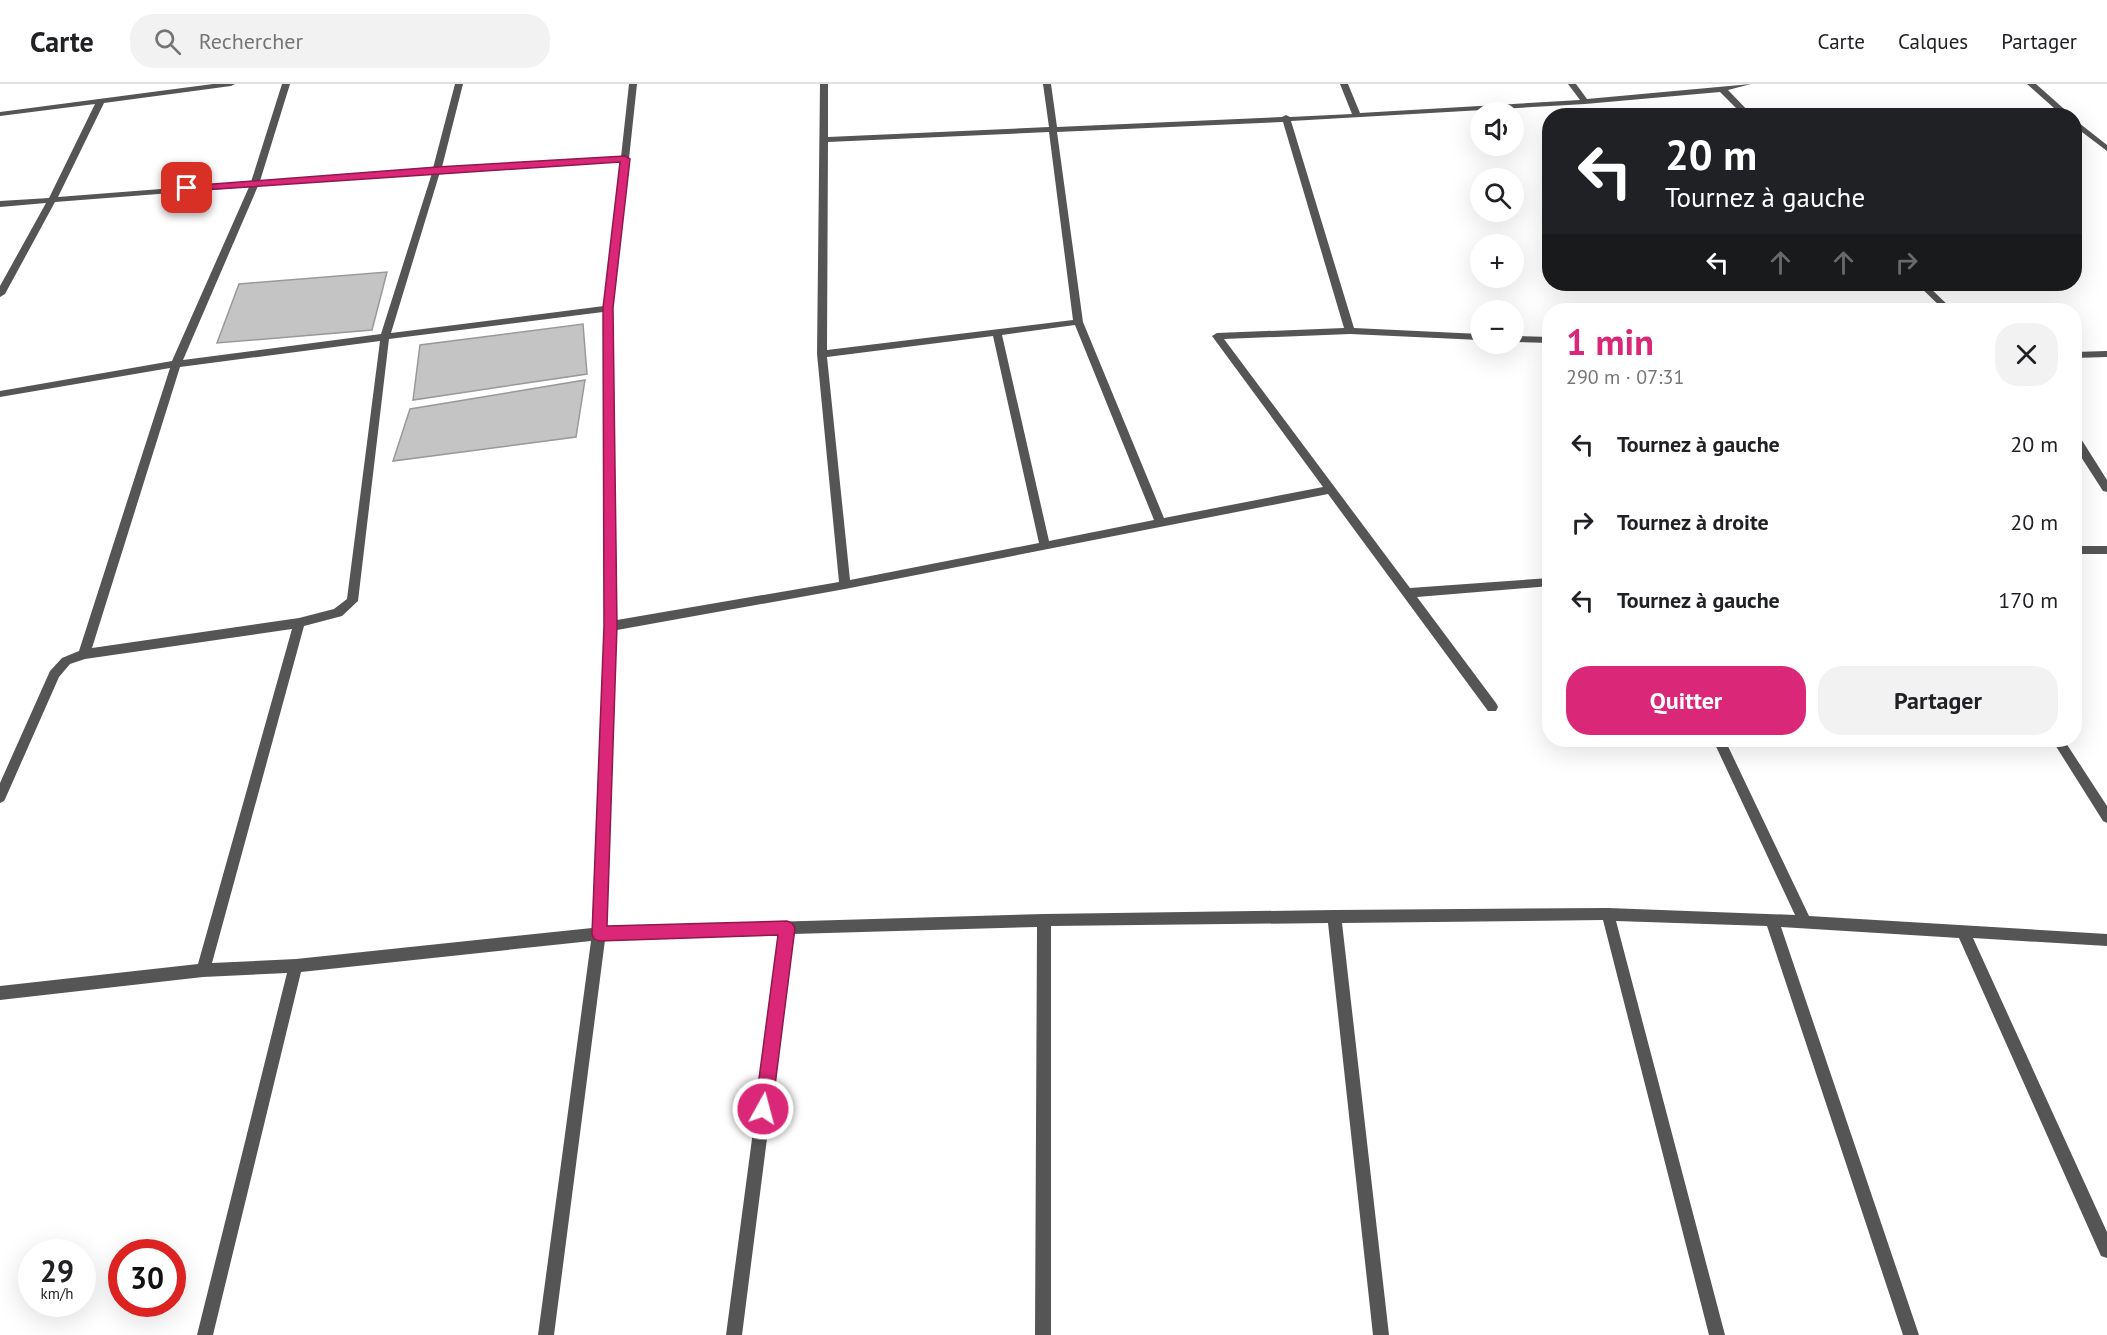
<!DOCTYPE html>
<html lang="fr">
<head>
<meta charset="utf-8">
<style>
  :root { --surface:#fff; --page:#f2f2f2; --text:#202124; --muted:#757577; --line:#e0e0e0; --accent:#db2777 }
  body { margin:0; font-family:"PT Sans",sans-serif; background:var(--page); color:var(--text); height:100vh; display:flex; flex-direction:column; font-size:22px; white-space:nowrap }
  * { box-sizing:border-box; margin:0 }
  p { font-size:20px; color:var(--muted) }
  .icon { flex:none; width:33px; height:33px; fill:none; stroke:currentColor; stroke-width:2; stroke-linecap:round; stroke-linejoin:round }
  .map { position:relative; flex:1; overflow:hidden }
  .panel { position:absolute; left:1542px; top:219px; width:540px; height:444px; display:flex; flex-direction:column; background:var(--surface); border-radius:24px; box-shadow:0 6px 24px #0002 }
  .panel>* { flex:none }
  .guide { position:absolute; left:1542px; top:24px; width:540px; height:183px; border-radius:24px; box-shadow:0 6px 24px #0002; background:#202124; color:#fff; overflow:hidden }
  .tools { position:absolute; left:1470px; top:18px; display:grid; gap:12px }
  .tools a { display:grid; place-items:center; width:54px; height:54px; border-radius:50%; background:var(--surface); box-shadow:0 6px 24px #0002; font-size:30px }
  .speed { position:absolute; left:18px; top:1155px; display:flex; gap:12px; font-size:30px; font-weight:700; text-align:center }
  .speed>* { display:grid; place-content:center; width:78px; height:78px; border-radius:50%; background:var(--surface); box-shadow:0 6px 24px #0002; line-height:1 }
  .speed small { font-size:15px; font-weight:400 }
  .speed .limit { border:9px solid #d22; background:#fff; color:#111 }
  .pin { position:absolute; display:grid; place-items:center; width:51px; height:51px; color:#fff; margin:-26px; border-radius:12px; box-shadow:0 3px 9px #0006 }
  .me { position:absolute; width:66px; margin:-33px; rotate:7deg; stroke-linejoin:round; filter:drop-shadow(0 0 4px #0008) }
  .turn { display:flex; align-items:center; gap:21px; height:126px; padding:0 24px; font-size:27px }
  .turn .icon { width:78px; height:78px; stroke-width:2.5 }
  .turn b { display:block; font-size:42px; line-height:51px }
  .lanes { display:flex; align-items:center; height:57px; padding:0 24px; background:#0003; justify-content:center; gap:30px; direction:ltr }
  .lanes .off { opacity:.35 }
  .round { display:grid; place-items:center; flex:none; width:63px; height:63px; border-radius:24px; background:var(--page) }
  .summary { display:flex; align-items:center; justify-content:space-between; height:102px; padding:0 24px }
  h1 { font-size:36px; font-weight:700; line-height:45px; color:var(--accent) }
  .button { display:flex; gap:12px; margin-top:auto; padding:12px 24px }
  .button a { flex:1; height:69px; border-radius:24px; background:var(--accent); color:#fff; font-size:24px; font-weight:700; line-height:69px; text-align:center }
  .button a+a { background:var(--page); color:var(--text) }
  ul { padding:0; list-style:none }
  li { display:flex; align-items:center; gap:18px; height:78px; padding:0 24px }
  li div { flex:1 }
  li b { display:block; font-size:22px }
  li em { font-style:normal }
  header { display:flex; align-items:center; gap:36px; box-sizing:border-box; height:84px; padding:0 30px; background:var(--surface); border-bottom:2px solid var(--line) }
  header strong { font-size:28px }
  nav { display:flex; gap:33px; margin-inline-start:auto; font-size:21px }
  .search { width:420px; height:54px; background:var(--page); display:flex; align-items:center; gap:15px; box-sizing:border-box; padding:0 21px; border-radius:24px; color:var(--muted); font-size:22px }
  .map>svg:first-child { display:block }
  .building { fill:#c4c4c4; stroke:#999; stroke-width:1.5 }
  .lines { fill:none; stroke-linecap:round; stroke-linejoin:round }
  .minor { fill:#555; fill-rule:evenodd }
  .route { fill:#db2777; stroke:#8e194d; stroke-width:1.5 }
</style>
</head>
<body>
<header>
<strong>Carte</strong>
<div class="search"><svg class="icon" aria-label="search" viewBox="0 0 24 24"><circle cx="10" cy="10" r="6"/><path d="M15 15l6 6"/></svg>Rechercher</div>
<nav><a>Carte</a><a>Calques</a><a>Partager</a></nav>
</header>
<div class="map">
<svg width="2107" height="1251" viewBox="0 0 2107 1251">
  <rect width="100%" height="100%" fill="#fff"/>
  <!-- building -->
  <path class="building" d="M 387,188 L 372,246 L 217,259 L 239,200 Z
    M 583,240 L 587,290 L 413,316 L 420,261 Z
    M 585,296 L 576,353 L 393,377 L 410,325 Z"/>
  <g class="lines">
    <!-- minor -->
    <path class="minor" d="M 213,0 L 235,0 L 231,2 L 104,19 L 58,113 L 251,98 L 282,0 L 290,0 L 260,97 L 433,84 L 455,0 L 463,0 L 442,83 L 621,73 L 629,0 L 637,0 L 613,224 L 617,536 L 839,498 L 817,270 L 820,0 L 828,0 L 828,53 L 1049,43 L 1043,0 L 1051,0 L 1057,43 L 1282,33 L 1286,31 L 1290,33 L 1352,30 L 1340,0 L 1348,0 L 1360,29 L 1580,16 L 1568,0 L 1576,0 L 1587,15 L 1751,0 L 1728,6 L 1753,32 L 1744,32 L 1720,8 L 1585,20 L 1291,37 L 1354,244 L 1480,250 L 1480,256 L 1350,250 L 1224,255 L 1410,504 L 1550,494 L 1550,502 L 1417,513 L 1496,619 L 1498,623 L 1496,627 L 1488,627 L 1328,410 L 845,505 L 617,546 L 606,843 L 1044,830 L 1334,826 L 1608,824 L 1795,831 L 1713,656 L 1725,656 L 1809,832 L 2107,850 L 2107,862 L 1973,854 L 2107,1148 L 2107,1174 L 2101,1172 L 1959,854 L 1781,843 L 1919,1251 L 1903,1251 L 1767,842 L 1616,837 L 1725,1251 L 1709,1251 L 1603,836 L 1342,839 L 1389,1251 L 1373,1251 L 1328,839 L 1051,842 L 1051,1251 L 1035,1251 L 1037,843 L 793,850 L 742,1251 L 726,1251 L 779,851 L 605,856 L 554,1251 L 538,1251 L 591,857 L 301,888 L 213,1251 L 197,1251 L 287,889 L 203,893 L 0,916 L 0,902 L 198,880 L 292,545 L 85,575 L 70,580 L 59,593 L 6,713 L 4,717 L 0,719 L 0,699 L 50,587 L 62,574 L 79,567 L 170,284 L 0,313 L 0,307 L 172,277 L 249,103 L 55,118 L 5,210 L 0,213 L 0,202 L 46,119 L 0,123 L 0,117 L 49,114 L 95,20 L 0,32 L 0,28 ZM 1283,38 L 1344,244 L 1217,249 L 1212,252 L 1323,403 L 1164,434 L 1083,238 L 1057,48 ZM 1049,48 L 1073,236 L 827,266 L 828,58 ZM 620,78 L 604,222 L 391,249 L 440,88 ZM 432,89 L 381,250 L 183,276 L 258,102 ZM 603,228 L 605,542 L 592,844 L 296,875 L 212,879 L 304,542 L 342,532 L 358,517 L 389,255 ZM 1075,241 L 1154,436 L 1049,457 L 1002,251 ZM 993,252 L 1039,459 L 850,496 L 827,273 ZM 380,257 L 347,515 L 334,525 L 299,534 L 92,564 L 180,283 Z
      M 2027,0 L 2036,0 L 2072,32 L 2063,32 Z
      M 2074,35 L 2107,61 L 2107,67 L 2074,42 Z
      M 1917,200 L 1926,200 L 1953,226 L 1944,226 Z
      M 1514,252 L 1550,253 L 1550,259 L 1514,258 Z
      M 2107,267 L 2107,273 L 2074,274 L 2074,268 Z
      M 2074,350 L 2078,350 L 2107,396 L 2107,408 L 2103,407 L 2074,362 Z
      M 2074,462 L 2107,462 L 2107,470 L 2074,470 Z
      M 2052,656 L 2064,656 L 2107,722 L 2107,739 L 2103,737 Z"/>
  </g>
  <!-- route -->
  <path class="route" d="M 625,72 L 630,75 L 613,224 L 617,542 L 607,842 L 787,837 L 792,839 L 795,844 L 772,1025 L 769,1031 L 763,1033 L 757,1031 L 755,1025 L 778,851 L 599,857 L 594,855 L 592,850 L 604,542 L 603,224 L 620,78 L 187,107 L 183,104 L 187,102 L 437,83 Z"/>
</svg>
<div class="tools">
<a><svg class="icon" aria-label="sound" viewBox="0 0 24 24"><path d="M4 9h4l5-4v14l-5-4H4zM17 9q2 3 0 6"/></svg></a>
<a><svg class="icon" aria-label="search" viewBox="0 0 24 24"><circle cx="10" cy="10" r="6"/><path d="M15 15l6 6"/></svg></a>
<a>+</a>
<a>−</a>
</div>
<div class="speed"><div>29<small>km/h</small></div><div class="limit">30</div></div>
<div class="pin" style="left:187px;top:104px;background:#d93025"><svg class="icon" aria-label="arrive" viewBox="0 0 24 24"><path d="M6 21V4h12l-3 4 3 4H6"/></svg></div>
<svg class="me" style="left:763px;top:1025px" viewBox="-20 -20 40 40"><circle r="17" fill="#db2777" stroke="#fff" stroke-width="3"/><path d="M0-11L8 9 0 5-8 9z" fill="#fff"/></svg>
<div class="guide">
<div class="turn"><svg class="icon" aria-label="left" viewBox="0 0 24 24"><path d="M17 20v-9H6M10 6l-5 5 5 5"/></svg><div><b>20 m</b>Tournez à gauche</div></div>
<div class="lanes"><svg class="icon" aria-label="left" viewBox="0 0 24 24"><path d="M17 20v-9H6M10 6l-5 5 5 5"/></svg><svg class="icon off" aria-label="ahead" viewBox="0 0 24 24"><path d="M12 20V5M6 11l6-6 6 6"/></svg><svg class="icon off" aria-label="ahead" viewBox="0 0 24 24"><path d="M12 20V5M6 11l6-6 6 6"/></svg><svg class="icon off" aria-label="right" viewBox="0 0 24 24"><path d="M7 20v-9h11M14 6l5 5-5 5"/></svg></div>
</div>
<section class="panel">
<div class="summary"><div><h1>1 min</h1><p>290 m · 07:31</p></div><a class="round"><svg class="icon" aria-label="close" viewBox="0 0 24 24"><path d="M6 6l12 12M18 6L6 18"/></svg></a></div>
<ul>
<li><svg class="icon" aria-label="left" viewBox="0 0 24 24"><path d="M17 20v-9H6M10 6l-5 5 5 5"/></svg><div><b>Tournez à gauche</b></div><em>20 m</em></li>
<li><svg class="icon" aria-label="right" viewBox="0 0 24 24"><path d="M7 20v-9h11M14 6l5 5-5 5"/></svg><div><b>Tournez à droite</b></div><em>20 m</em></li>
<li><svg class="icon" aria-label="left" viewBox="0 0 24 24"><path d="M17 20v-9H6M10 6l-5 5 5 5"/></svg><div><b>Tournez à gauche</b></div><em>170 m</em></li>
</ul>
<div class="button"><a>Quitter</a><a>Partager</a></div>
</section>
</div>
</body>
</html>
